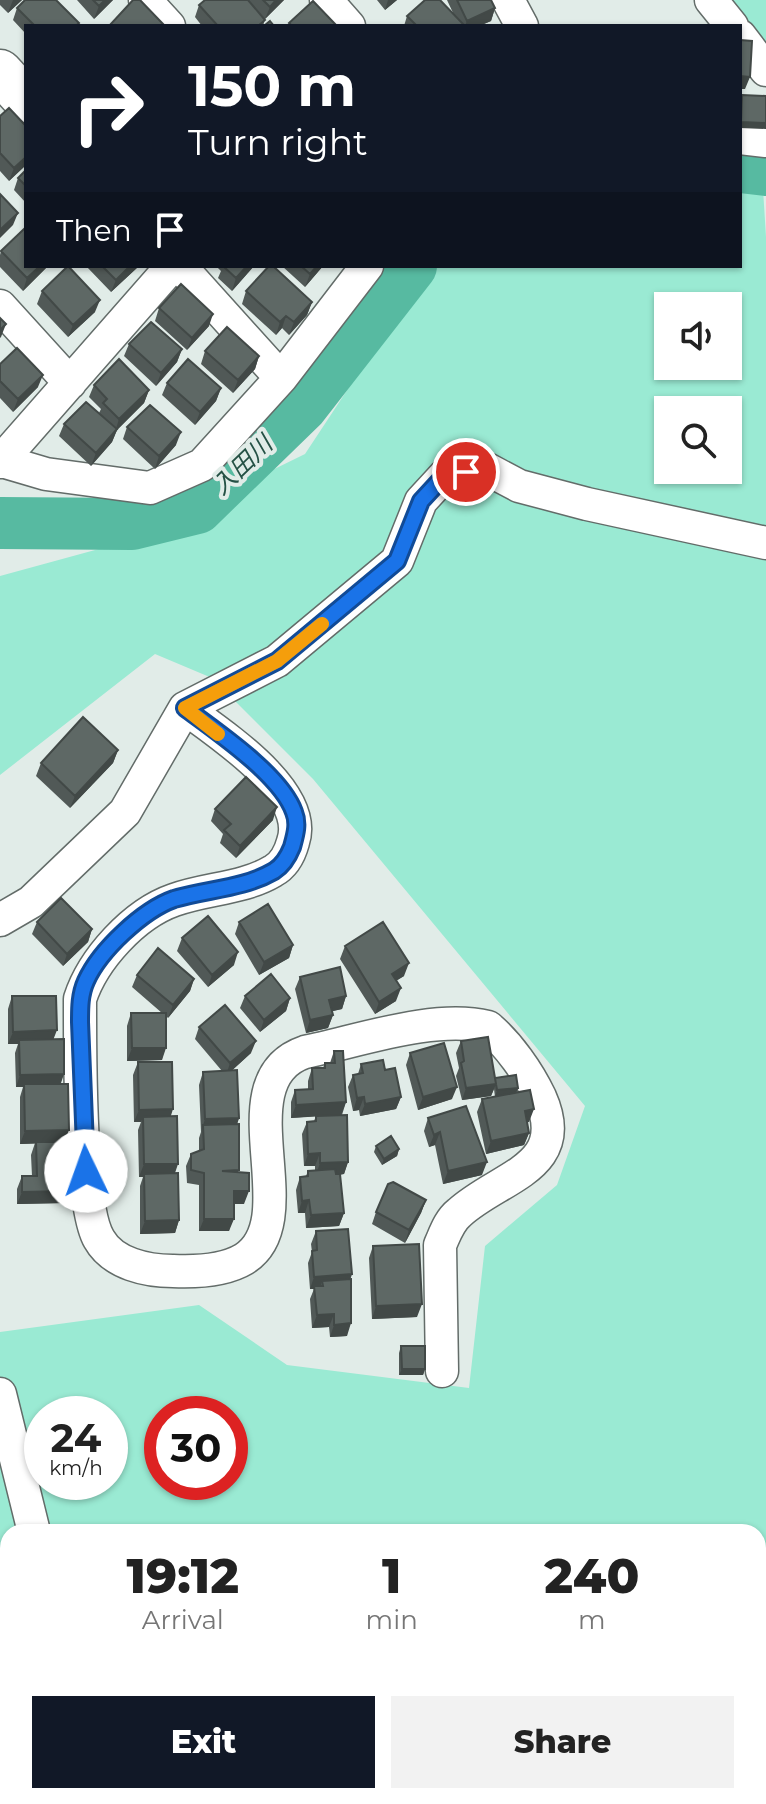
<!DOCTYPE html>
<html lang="en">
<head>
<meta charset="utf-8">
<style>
  :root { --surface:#fff; --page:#f2f2f2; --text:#222; --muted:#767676; --accent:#111827 }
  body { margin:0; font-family:Montserrat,"Noto Sans JP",sans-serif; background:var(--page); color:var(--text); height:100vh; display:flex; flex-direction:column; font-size:30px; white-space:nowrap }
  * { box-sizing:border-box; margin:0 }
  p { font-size:26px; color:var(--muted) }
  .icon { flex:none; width:44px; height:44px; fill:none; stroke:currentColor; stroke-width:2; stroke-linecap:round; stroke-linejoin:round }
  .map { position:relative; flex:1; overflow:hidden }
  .panel { position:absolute; left:0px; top:1524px; width:766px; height:280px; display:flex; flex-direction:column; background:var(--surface); border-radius:24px 24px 0 0; box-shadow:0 2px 6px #0004 }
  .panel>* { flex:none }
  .guide { position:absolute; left:24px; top:24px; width:718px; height:244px; border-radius:0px; box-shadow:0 2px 6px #0004; background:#111827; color:#fff; overflow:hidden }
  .buttons { position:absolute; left:654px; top:292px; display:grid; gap:16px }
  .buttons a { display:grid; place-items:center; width:88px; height:88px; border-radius:0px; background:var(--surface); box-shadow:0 2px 6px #0004; font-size:40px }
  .speed { position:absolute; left:24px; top:1396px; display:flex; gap:16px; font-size:40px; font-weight:700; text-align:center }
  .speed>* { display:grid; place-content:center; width:104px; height:104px; border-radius:50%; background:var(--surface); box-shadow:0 2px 6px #0004; line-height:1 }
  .speed small { font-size:20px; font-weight:400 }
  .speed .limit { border:12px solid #d22; background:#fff; color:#111 }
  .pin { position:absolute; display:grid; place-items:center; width:68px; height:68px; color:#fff; margin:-34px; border:4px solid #fff; border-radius:50%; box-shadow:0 2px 8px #0007 }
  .me { position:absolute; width:88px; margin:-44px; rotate:357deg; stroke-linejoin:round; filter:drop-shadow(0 0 6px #0008) }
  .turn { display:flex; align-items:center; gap:28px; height:168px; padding:0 32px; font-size:36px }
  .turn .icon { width:104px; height:104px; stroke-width:2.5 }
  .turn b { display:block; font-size:56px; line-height:68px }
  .then { display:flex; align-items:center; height:76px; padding:0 32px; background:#0003; gap:16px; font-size:30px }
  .eta { display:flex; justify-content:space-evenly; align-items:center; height:136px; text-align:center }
  .eta b { font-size:48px; font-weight:800; line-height:56px }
  .button { display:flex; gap:16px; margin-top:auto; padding:16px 32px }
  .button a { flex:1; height:92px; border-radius:0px; background:var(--accent); color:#fff; font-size:32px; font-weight:800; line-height:92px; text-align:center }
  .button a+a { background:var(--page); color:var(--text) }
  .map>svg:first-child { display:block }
  .green { fill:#9aead3; fill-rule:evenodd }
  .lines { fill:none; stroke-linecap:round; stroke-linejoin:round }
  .river { stroke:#57baa1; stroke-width:52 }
  .street-casing { stroke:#636c69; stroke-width:35 }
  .secondary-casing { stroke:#636c69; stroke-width:47 }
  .street { stroke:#fff; stroke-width:32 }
  .secondary { stroke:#fff; stroke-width:44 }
  .wall { fill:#515957 }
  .shaded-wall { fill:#424947 }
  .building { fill:#5e6865; stroke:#424947; stroke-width:2 }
  .route-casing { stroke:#114b97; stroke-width:20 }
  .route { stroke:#1a73e8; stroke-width:14 }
  .slow { stroke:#f59e0b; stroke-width:14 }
  .labels { text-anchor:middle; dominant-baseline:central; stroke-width:8; stroke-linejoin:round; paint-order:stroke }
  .water-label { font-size:24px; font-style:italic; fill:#255145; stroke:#e1ece8 }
</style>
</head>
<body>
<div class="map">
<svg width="766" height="1804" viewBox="0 0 766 1804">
  <rect width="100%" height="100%" fill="#e1ece8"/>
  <!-- green -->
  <path class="green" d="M 731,0 L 766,0 L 766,50 Z
    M 740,189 L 763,189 L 766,237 L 766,1804 L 0,1804 L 0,1332 L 199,1305 L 287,1365 L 469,1388 L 485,1246 L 557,1185 L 585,1106 L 313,779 L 212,678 L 155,654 L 0,775 L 0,576 L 128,541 L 305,454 L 429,266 L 740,266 ZM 668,306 L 728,306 L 728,366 L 668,366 ZM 668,410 L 728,410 L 728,470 L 668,470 ZM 42,1414 L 110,1414 L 110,1482 L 42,1482 ZM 162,1414 L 230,1414 L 230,1482 L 162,1482 ZM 8,1532 L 758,1532 L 758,1796 L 8,1796 Z"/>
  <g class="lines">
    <!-- river -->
    <path class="river" d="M 740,167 L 766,170
      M 0,523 L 132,524 L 197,508 L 302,406 L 411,266"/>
    <defs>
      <path id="street" d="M 145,0 L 169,26
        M 326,0 L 349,26
        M 508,0 L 522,26
        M 711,0 L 732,26
        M 740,36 L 766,70
        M 740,138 L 766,141
        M 180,266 L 281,378
        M 0,306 L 70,383
        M 2,461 L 46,474 L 150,488 L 202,465 L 281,378 L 367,266
        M 0,462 L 172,266
        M 185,708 C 220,734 310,792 293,842 C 290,853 284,865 273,871 C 243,889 207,888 174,900 C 134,914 93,959 80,999 C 80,1044 79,1206 99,1239 C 113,1264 147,1271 173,1271 C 196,1272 224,1271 244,1259 C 308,1219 221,1081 305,1052 C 359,1041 434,1014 488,1027 C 509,1045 528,1072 540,1097 C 572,1168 499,1176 459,1213 C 449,1221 445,1234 440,1245 L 442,1371
        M 0,920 L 31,902 L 125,812 L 185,708 L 277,661 L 397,561 L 421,501 L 445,475 L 487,469 L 519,486 L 587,504 L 766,543
        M 0,1394 L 34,1532
        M 36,1804 L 43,1796"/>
      <path id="secondary" d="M 0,72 L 26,100"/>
    </defs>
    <!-- street casing -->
    <use href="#street" class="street-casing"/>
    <!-- secondary casing -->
    <use href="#secondary" class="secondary-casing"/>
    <!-- street -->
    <use href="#street" class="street"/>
    <!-- secondary -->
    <use href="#secondary" class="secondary"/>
  </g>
  <!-- wall -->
  <path class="wall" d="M 0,0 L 22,0 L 8,13 L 0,5 Z
    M 77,0 L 113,0 L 94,19 Z
    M 248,0 L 284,0 L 265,19 L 263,26 L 202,26 L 195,17 L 199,5 Z
    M 377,0 L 397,0 L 385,10 Z
    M 447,0 L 491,0 L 495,8 L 491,21 L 479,26 L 404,26 L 407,16 L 454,15 Z
    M 17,8 L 78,26 L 26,26 L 26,34 L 13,20 Z
    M 0,116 L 26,165 L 9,181 L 0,171 Z
    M 26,170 L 26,203 L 14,190 L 18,178 Z
    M 1,251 L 48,266 L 23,291 L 0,267 L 0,255 Z
    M 86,266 L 139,266 L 111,292 Z
    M 216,266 L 254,266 L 232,291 L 218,278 L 221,271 Z
    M 282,266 L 323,266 L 305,287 Z
    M 42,291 L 95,312 L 68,337 L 37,304 Z
    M 246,291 L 312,302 L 307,315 L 289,335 L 282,328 L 276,335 L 242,304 Z
    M 159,308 L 209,326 L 187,350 L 155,321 Z
    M 129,344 L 182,349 L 177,362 L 156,386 L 124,356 Z
    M 205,351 L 259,356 L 255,369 L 233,393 L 201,364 Z
    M 0,364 L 38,387 L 13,412 L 0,398 Z
    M 167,383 L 221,388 L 216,401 L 195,425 L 162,395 Z
    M 94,385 L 149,390 L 144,403 L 117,430 L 112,442 L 91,466 L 59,436 L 64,424 L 99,413 L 101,409 L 89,397 Z
    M 127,427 L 176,445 L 155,469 L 123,439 Z
    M 118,750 L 113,763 L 70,808 L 36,776 L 41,763 Z
    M 215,809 L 273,820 L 236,858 L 220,843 L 223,834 L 211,821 Z
    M 37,922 L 92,929 L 88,942 L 63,966 L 32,934 Z
    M 239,922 L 293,945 L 289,958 L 259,975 L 235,934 Z
    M 182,938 L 234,965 L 208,987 L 177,951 Z
    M 345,946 L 404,976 L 396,981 L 396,1001 L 375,1014 L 340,959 Z
    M 137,975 L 194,979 L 190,991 L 168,1018 L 166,1016 L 162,1060 L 127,1061 L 127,1026 L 131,1013 L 162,1013 L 132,987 Z
    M 300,977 L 346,996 L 342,1009 L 332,1011 L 333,1015 L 328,1028 L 306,1033 L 295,989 Z
    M 12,996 L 54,1039 L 61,1084 L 69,1191 L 64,1203 L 17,1204 L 17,1189 L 22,1176 L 32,1176 L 31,1155 L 35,1143 L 20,1144 L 20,1097 L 23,1087 L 16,1087 L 15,1053 L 18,1044 L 8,1044 L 8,1009 Z
    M 245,996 L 290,998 L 286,1011 L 260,1032 L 240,1008 Z
    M 199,1027 L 251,1053 L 231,1071 L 239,1118 L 237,1124 L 238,1172 L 244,1204 L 234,1204 L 229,1231 L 199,1231 L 199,1185 L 187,1183 L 186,1166 L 191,1154 L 199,1151 L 199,1138 L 201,1132 L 199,1085 L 203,1072 L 222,1071 L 195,1039 Z
    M 461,1041 L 495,1078 L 518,1088 L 516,1092 L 529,1122 L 527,1122 L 529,1133 L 524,1145 L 486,1154 L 477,1112 L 482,1099 L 495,1097 L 494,1089 L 491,1096 L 462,1100 L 456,1076 L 459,1068 L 456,1053 Z
    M 334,1051 L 346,1102 L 342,1115 L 348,1162 L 344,1174 L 340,1175 L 344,1213 L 339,1226 L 306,1228 L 305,1213 L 298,1213 L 296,1190 L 300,1177 L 306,1176 L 308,1171 L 315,1170 L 315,1166 L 304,1166 L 302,1134 L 307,1122 L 314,1121 L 316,1116 L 291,1118 L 291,1102 L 295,1090 L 308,1089 L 308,1081 L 312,1068 L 323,1068 L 325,1063 L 330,1063 Z
    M 410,1053 L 452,1099 L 418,1110 L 406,1065 Z
    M 138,1062 L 170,1116 L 179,1220 L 175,1233 L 140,1234 L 140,1186 L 143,1177 L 139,1177 L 138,1130 L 141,1122 L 134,1122 L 133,1075 Z
    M 361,1064 L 385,1070 L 401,1097 L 396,1109 L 360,1116 L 359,1110 L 353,1111 L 348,1087 L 353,1075 L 358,1074 Z
    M 428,1118 L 482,1175 L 443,1184 L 435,1145 L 429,1147 L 424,1131 Z
    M 376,1146 L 399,1149 L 397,1156 L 382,1165 L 374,1152 Z
    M 426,1200 L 421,1213 L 405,1243 L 372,1224 L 376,1212 Z
    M 316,1231 L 350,1279 L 347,1336 L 330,1337 L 329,1327 L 312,1328 L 310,1299 L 314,1289 L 310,1289 L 308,1263 L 312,1252 L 311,1244 Z
    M 373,1246 L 417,1317 L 372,1319 L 369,1258 Z
    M 401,1346 L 425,1369 L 423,1375 L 399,1375 L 399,1353 Z"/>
  <!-- shaded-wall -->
  <path class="shaded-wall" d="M 13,0 L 22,0 L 8,13 Z
    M 105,0 L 113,0 L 94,19 L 99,6 Z
    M 276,0 L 284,0 L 265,19 L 270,7 Z
    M 388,0 L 397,0 L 385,10 Z
    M 495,8 L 491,21 L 479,26 L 465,26 L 467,21 Z
    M 740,76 L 750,77 L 745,89 L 740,89 Z
    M 741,122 L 766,123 L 766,129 L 740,128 Z
    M 26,157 L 26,165 L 9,181 L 14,168 Z
    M 18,213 L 13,225 L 0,238 L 0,230 Z
    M 40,266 L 48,266 L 23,291 L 27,278 Z
    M 130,266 L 139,266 L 111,292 L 116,280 Z
    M 247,266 L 254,266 L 232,291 L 236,278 Z
    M 317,266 L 323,266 L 305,287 L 310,274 Z
    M 100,300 L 95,312 L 68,337 L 73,325 Z
    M 312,302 L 307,315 L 289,335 L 294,322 Z
    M 213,314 L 209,326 L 187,350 L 192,338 Z
    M 286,316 L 282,328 L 276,335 L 280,322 Z
    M 6,324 L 1,337 L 0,338 L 0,330 Z
    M 182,349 L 177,362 L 156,386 L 161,373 Z
    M 259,356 L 255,369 L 233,393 L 238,380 Z
    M 43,375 L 38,387 L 13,412 L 18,399 Z
    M 221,388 L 216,401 L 195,425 L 200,412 Z
    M 149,390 L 144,403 L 117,430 L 112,442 L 91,466 L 96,453 L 115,432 L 119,419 Z
    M 181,432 L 176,445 L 155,469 L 159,456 Z
    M 118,750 L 113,763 L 70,808 L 75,796 Z
    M 277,807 L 273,820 L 236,858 L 240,846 Z
    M 92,929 L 88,942 L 63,966 L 67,954 Z
    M 293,945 L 289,958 L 259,975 L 264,962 Z
    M 238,952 L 234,965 L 208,987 L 212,975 Z
    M 409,963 L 404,976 L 387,986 L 392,974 Z
    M 194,979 L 190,991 L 168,1018 L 173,1005 Z
    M 401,988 L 396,1001 L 375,1014 L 379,1002 Z
    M 346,996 L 342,1009 L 325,1013 L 329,1000 Z
    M 290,998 L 286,1011 L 260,1032 L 264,1020 Z
    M 333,1015 L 328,1028 L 306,1033 L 310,1020 Z
    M 57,1030 L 52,1043 L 19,1040 L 18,1044 L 8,1044 L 13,1032 Z
    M 256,1041 L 251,1053 L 226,1076 L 230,1063 Z
    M 132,1048 L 166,1048 L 162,1060 L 127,1061 Z
    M 64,1074 L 60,1086 L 24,1084 L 23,1087 L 16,1087 L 20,1075 Z
    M 496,1084 L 491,1096 L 462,1100 L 466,1088 Z
    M 457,1087 L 452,1099 L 418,1110 L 423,1097 Z
    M 518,1088 L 516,1094 L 495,1097 L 497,1090 Z
    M 364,1097 L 359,1110 L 353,1111 L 357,1098 Z
    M 401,1097 L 396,1109 L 360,1116 L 365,1104 Z
    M 346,1102 L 341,1115 L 291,1118 L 296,1105 Z
    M 173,1109 L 169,1122 L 143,1117 L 141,1122 L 134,1122 L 139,1110 Z
    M 534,1109 L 529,1122 L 520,1123 L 525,1111 Z
    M 239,1118 L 235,1130 L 203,1125 L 201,1132 L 205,1119 Z
    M 69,1130 L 64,1143 L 20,1144 L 25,1131 Z
    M 440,1132 L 435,1145 L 429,1147 L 434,1135 Z
    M 529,1133 L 524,1145 L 486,1154 L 491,1141 Z
    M 399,1149 L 397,1156 L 382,1165 L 384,1159 Z
    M 320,1153 L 315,1166 L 304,1166 L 308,1154 Z
    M 348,1162 L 344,1174 L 316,1175 L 320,1163 Z
    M 487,1162 L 482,1175 L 443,1184 L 448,1171 Z
    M 144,1164 L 178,1164 L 174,1176 L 144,1174 L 143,1177 L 139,1177 Z
    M 69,1191 L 64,1203 L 17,1204 L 22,1192 Z
    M 234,1191 L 249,1191 L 244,1204 L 229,1204 Z
    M 309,1200 L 305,1213 L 298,1213 L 302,1201 Z
    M 426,1200 L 421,1213 L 405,1243 L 409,1230 Z
    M 344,1213 L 339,1226 L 306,1228 L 311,1215 Z
    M 204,1219 L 234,1219 L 229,1231 L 199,1231 Z
    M 179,1220 L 175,1233 L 140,1234 L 145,1221 Z
    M 352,1274 L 348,1287 L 322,1281 L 320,1288 L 314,1286 L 314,1289 L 310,1289 L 314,1277 Z
    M 422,1304 L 417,1317 L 372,1319 L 376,1306 Z
    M 334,1314 L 329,1327 L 312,1328 L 317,1315 Z
    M 351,1323 L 347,1336 L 330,1337 L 334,1325 Z
    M 402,1369 L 425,1369 L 423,1375 L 399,1375 Z"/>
  <!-- building -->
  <path class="building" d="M 25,0 L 56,0 L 79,23 L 76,26 L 35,26 L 17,8 Z
    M 93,0 L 105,0 L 99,6 Z
    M 133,0 L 140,0 L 165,26 L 109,26 Z
    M 205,0 L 248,0 L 265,20 L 258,26 L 218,26 L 199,5 Z
    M 263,0 L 276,0 L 270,7 Z
    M 425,0 L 440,0 L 464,25 L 417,26 L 407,16 Z
    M 457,0 L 491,0 L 495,8 L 467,21 Z
    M 313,1 L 337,26 L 292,26 L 289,23 Z
    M 270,21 L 274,26 L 264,26 Z
    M 740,40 L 752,41 L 750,77 L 740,76 Z
    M 742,95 L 766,96 L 766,123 L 741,122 Z
    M 9,108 L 26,126 L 26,157 L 14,168 L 0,153 L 0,116 Z
    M 26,170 L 26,186 L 18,178 Z
    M 0,194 L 18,213 L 0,230 Z
    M 26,227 L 26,266 L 40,266 L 27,278 L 1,251 Z
    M 68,266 L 100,300 L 73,325 L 42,291 Z
    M 102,266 L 130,266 L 116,280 Z
    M 223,266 L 247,266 L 236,278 Z
    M 269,266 L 273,266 L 312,302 L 294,322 L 286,316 L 280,322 L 246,291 Z
    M 301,266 L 317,266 L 310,274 Z
    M 181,284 L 213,314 L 192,338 L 159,308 Z
    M 0,318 L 6,324 L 0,330 Z
    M 151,322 L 182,349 L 161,373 L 129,344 Z
    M 227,327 L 259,356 L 238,380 L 205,351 Z
    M 17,348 L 43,375 L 18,399 L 0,381 L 0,364 Z
    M 119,359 L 149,390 L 119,419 L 103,403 L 107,399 L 94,385 Z
    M 188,359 L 221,388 L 200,412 L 167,383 Z
    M 86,402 L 117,429 L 96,453 L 64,424 Z
    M 150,405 L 181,432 L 159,456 L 127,427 Z
    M 83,717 L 118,750 L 75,796 L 41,763 Z
    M 246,777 L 277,807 L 240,846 L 224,830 L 231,824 L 215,809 Z
    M 61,898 L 92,929 L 67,954 L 37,922 Z
    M 268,904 L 293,945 L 264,962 L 239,922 Z
    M 208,916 L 238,952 L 212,975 L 182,938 Z
    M 383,922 L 409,963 L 392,974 L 401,988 L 379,1002 L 345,946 Z
    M 158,948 L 194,979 L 173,1005 L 137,975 Z
    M 340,967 L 346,996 L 329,1000 L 333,1015 L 310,1020 L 300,977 Z
    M 271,974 L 290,998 L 264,1020 L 245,996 Z
    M 12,996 L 56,996 L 57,1030 L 13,1032 Z
    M 225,1005 L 256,1041 L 230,1063 L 199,1027 Z
    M 131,1013 L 166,1013 L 166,1048 L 132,1048 Z
    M 488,1037 L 496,1084 L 466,1088 L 461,1063 L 464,1061 L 461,1041 Z
    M 64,1039 L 64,1074 L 20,1075 L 19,1040 Z
    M 444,1043 L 457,1087 L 423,1097 L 410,1053 Z
    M 334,1051 L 343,1051 L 346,1102 L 296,1105 L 295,1090 L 313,1089 L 312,1068 L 325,1068 L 325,1063 L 335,1063 Z
    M 383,1060 L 385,1070 L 395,1068 L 401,1097 L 365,1104 L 364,1097 L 357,1098 L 353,1075 L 363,1073 L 361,1064 Z
    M 138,1062 L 172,1062 L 173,1109 L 139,1110 Z
    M 237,1070 L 239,1118 L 205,1119 L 203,1072 Z
    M 516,1075 L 518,1088 L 497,1090 L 495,1078 Z
    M 24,1084 L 68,1084 L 69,1130 L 25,1131 Z
    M 530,1090 L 534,1109 L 525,1111 L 529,1133 L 491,1141 L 482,1099 Z
    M 466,1106 L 487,1162 L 448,1171 L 440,1132 L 434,1135 L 428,1118 Z
    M 347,1115 L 348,1162 L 320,1163 L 320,1153 L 308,1154 L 307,1122 L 316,1121 L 316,1116 Z
    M 177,1116 L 178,1164 L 144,1164 L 143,1117 Z
    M 239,1124 L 239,1170 L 222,1171 L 249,1173 L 249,1191 L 234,1191 L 234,1219 L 204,1219 L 204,1173 L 191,1170 L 191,1154 L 204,1149 L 203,1125 Z
    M 391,1136 L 399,1149 L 384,1159 L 376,1146 Z
    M 36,1142 L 67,1142 L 69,1191 L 22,1192 L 22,1176 L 37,1176 Z
    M 335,1169 L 336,1174 L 340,1174 L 344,1213 L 311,1215 L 309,1200 L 302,1201 L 300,1177 L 308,1176 L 308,1171 Z
    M 178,1173 L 179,1220 L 145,1221 L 144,1174 Z
    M 393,1182 L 426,1200 L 409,1230 L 376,1212 L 388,1184 Z
    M 348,1229 L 352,1274 L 314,1277 L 312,1251 L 317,1250 L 316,1231 Z
    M 419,1244 L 422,1304 L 376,1306 L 373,1246 Z
    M 351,1279 L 351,1323 L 334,1325 L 334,1314 L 317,1315 L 314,1286 L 323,1286 L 322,1281 Z
    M 401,1346 L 425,1346 L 425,1369 L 402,1369 Z"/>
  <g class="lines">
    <defs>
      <path id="route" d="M 86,1171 L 80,1022 C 80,1008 80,994 86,981 C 100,950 143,910 174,899 C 207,889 243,889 274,871 C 282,866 288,857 292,847 C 295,836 299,824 294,812 C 281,775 216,731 185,708 L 277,661 L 397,561 L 421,501 L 445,475 L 466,472"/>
    </defs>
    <!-- route casing -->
    <use href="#route" class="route-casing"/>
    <!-- route -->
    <use href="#route" class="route"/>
    <!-- slow -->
    <path class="slow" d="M 218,734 L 185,708 L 277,661 L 322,624"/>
  </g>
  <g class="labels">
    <!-- water labels -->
    <g class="water-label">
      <text transform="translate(242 465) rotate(-44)">入田川</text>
    </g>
  </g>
</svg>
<div class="buttons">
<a><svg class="icon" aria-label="sound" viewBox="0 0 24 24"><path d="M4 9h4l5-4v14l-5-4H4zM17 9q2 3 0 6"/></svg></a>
<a><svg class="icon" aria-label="search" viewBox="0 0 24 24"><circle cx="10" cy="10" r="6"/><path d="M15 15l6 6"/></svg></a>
</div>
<div class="speed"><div>24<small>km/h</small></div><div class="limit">30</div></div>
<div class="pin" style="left:466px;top:472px;background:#d93025"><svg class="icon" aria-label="arrive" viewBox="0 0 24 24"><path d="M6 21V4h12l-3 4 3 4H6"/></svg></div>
<svg class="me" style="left:86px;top:1171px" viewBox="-20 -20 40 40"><circle r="19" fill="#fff"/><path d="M0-13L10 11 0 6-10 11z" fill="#1a73e8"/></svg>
<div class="guide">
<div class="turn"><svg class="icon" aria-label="right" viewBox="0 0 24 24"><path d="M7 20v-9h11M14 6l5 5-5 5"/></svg><div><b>150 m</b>Turn right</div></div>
<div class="then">Then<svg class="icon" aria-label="arrive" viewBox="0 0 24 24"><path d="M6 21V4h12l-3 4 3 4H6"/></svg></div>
</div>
<section class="panel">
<div class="eta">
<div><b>19:12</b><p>Arrival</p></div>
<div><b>1</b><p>min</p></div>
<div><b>240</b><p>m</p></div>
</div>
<div class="button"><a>Exit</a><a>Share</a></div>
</section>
</div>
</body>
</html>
